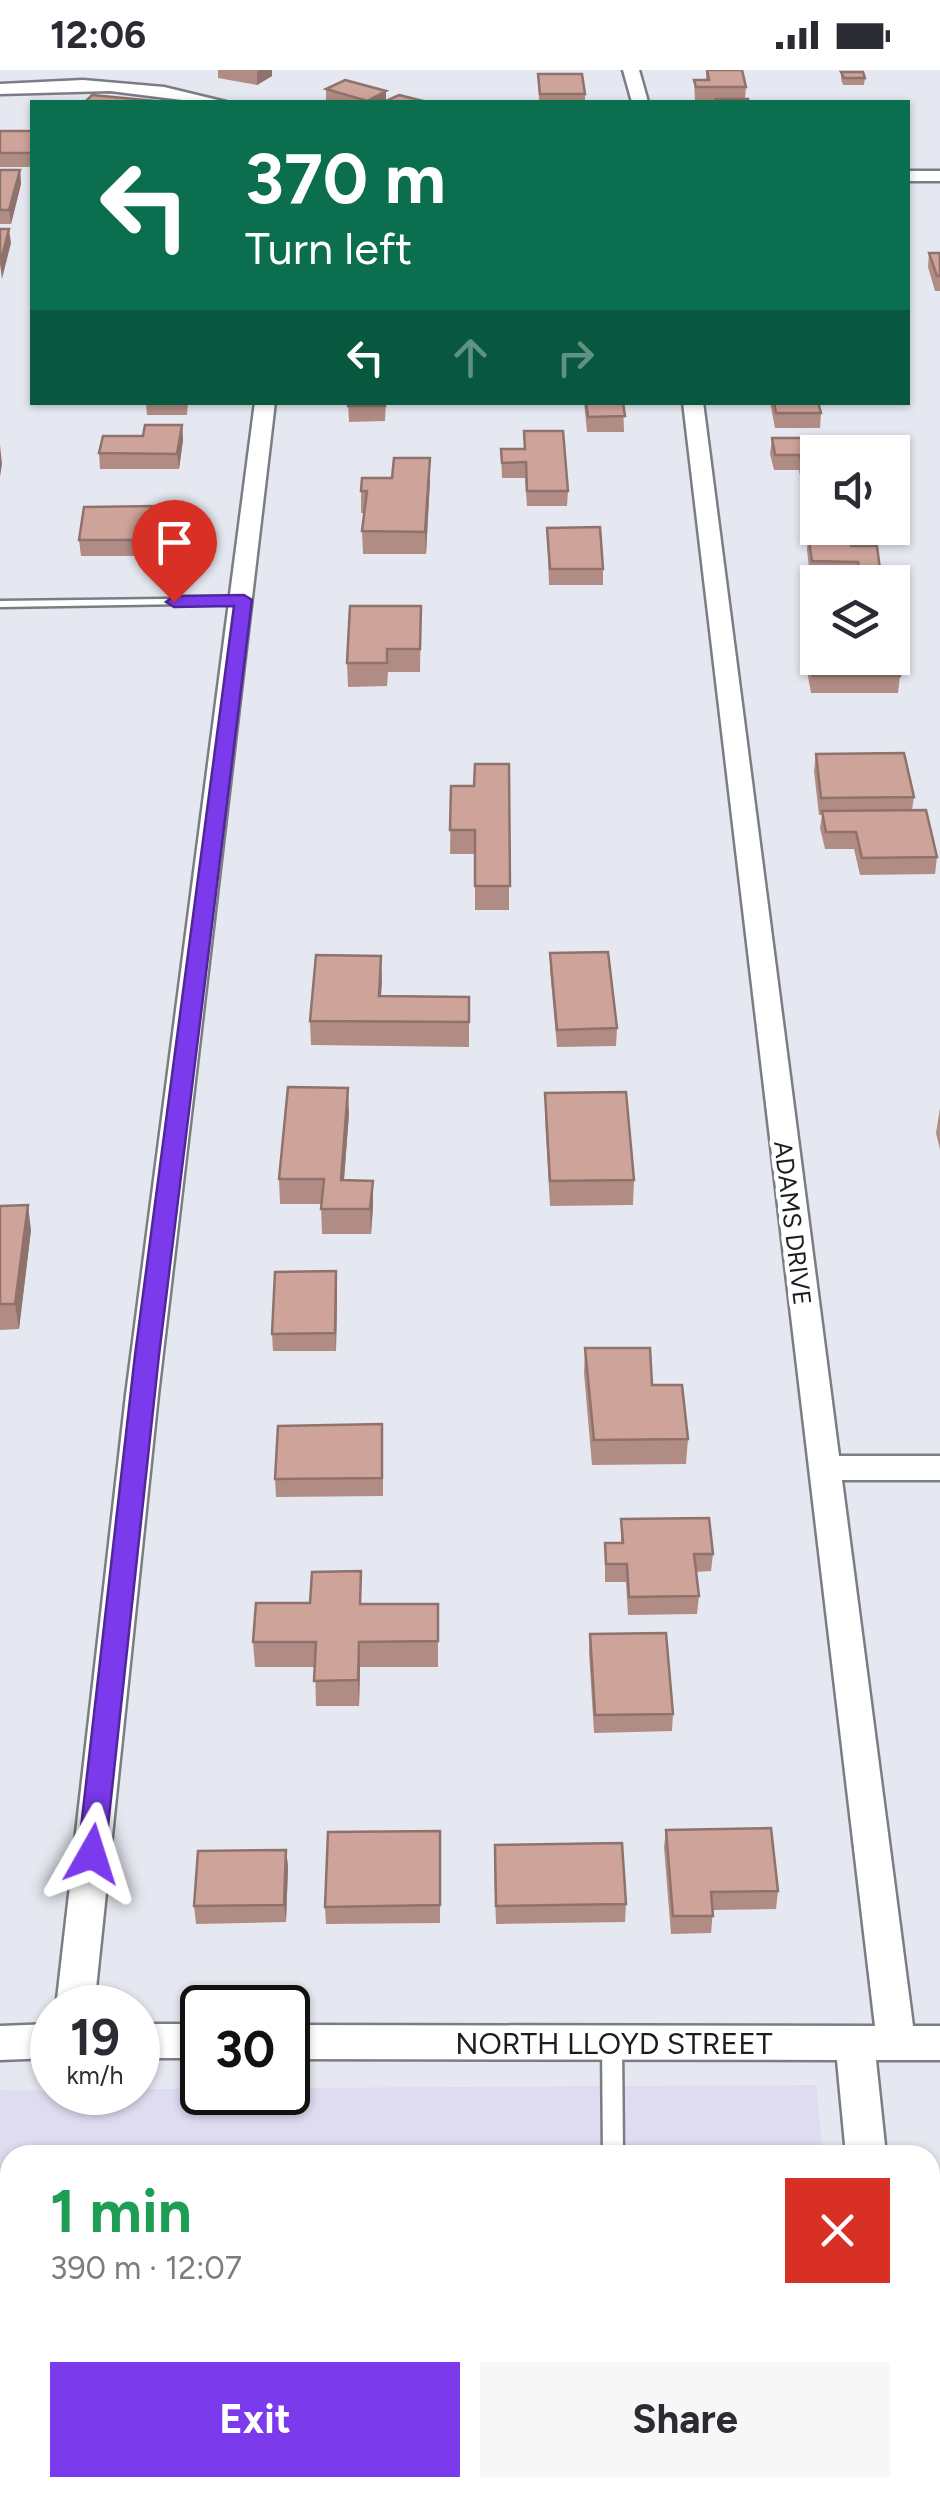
<!DOCTYPE html>
<html lang="en">
<head>
<meta charset="utf-8">
<style>
  :root { --surface:#fff; --page:#f7f7f7; --text:#2b2b33; --muted:#7c7c81; --accent:#7c3aed }
  body { margin:0; font-family:Figtree,sans-serif; background:var(--page); color:var(--text); height:100vh; display:flex; flex-direction:column; font-size:38px; white-space:nowrap }
  * { box-sizing:border-box; margin:0 }
  p { font-size:32px; color:var(--muted) }
  .icon { flex:none; width:55px; height:55px; fill:none; stroke:currentColor; stroke-width:2; stroke-linecap:round; stroke-linejoin:round }
  .map { position:relative; flex:1; overflow:hidden }
  .side { position:absolute; left:0px; top:2075px; width:940px; height:352px; display:flex; flex-direction:column; background:var(--surface); border-radius:30px 30px 0 0; box-shadow:0 2px 8px #0004 }
  .side>* { flex:none }
  .banner { position:absolute; left:30px; top:30px; width:880px; height:305px; border-radius:0px; box-shadow:0 2px 8px #0004; background:#0b6e4f; color:#fff; overflow:hidden }
  .controls { position:absolute; left:800px; top:365px; display:grid; gap:20px }
  .controls a { display:grid; place-items:center; width:110px; height:110px; border-radius:0px; background:var(--surface); box-shadow:0 2px 8px #0004; font-size:50px }
  .speed { position:absolute; left:30px; top:1915px; display:flex; gap:20px; font-size:50px; font-weight:700; text-align:center }
  .speed>* { display:grid; place-content:center; width:130px; height:130px; border-radius:50%; background:var(--surface); box-shadow:0 2px 8px #0004; line-height:1 }
  .speed small { font-size:25px; font-weight:400 }
  .speed .limit { border:5px solid #111; border-radius:15px; background:#fff; color:#111 }
  .pin { position:absolute; display:grid; place-items:center; width:85px; height:85px; color:#fff; margin:-102px -42px; border-radius:50% 50% 50% 0; rotate:-45deg; box-shadow:0 0 10px #0007 }
  .pin .icon { rotate:45deg }
  .me { position:absolute; width:110px; margin:-55px; rotate:6deg; stroke-linejoin:round; filter:drop-shadow(0 0 8px #0008) }
  .turn { display:flex; align-items:center; gap:35px; height:210px; padding:0 50px; font-size:45px }
  .turn .icon { width:130px; height:130px; stroke-width:2.5 }
  .turn b { display:block; font-size:70px; line-height:85px }
  .lanes { display:flex; align-items:center; height:95px; padding:0 50px; background:#0003; justify-content:center; gap:50px; direction:ltr }
  .lanes .off { opacity:.35 }
  .round { display:grid; place-items:center; flex:none; width:105px; height:105px; border-radius:0px; background:var(--page) }
  .overview { display:flex; align-items:center; justify-content:space-between; height:170px; padding:0 50px }
  h1 { font-size:60px; font-weight:700; line-height:75px; color:#1e9e55 }
  .action { display:flex; gap:20px; margin-top:auto; padding:20px 50px }
  .action a { flex:1; height:115px; border-radius:0px; background:var(--accent); color:#fff; font-size:40px; font-weight:700; line-height:115px; text-align:center }
  .action a+a { background:var(--page); color:var(--text) }
  .status { display:flex; justify-content:space-between; align-items:center; height:70px; padding:0 50px; background:var(--surface); direction:ltr }
  .status svg { height:28px; fill:currentColor }
  .map>svg:first-child { display:block }
  .education { fill:#dfdbf1 }
  .lines { fill:none; stroke-linecap:round; stroke-linejoin:round }
  .service-casing { stroke:#7b7d85; stroke-width:5 }
  .minor-casing { stroke:#7b7d85; stroke-width:5 }
  .service { fill:#fff; fill-rule:evenodd }
  .minor { fill:#fff; fill-rule:evenodd }
  .wall { fill:#b08c84 }
  .shaded-wall { fill:#90726c }
  .building { fill:#cda39a; stroke:#90726c; stroke-width:2.5 }
  .route { fill:#7c3aed; stroke:#51269a; stroke-width:2.5 }
  .labels { text-anchor:middle; dominant-baseline:central; stroke-width:9; stroke-linejoin:round; paint-order:stroke }
  .street-label { font-size:25px; fill:#1c1d20; stroke:#fff }
  .near-street-label { font-size:30px; fill:#1c1d20; stroke:#fff }
</style>
</head>
<body>
<div class="status"><b>12:06</b><svg viewBox="0 0 49 12"><path d="M0 12V9h3v3zM5 12V6h3v6zM10 12V3h3v9zM15 12V0h3v12zM26 1h20v11H26zM47 4h2v5h-2z"/></svg></div>
<div class="map">
<svg width="940" height="2426" viewBox="0 0 940 2426">
  <rect width="100%" height="100%" fill="#e5e8f0"/>
  <!-- education -->
  <path class="education" d="M 816,2015 L 823,2085 L 10,2085 L 10,2418 L 857,2418 L 857,2426 L 0,2426 L 0,2020 L 138,2022 L 138,2019 L 202,2019 L 202,2022 L 288,2022 L 288,2018 Z"/>
  <g class="lines">
    <defs>
      <path id="service" d="M 244,528 L 248,529 L 248,533 L 0,537 L 0,531 Z
        M 612,1964 L 619,1967 L 622,1973 L 623,2085 L 603,2085 L 602,1973 L 605,1967 Z
        M 0,2210 L 10,2212 L 10,2232 L 0,2230 Z"/>
      <path id="minor" d="M 623,0 L 639,0 L 648,32 L 632,32 Z
        M 83,10 L 164,17 L 226,32 L 198,32 L 110,21 L 0,24 L 0,14 Z
        M 908,101 L 940,101 L 940,111 L 908,111 Z
        M 255,332 L 275,332 L 158,1325 L 94,1938 L 56,1938 L 126,1325 Z
        M 683,332 L 703,332 L 839,1386 L 940,1386 L 940,1410 L 842,1410 L 913,1956 L 940,1956 L 940,1990 L 876,1990 L 886,2085 L 846,2085 L 837,1990 L 288,1989 L 288,1955 L 875,1956 Z
        M 52,1954 L 52,1988 L 0,1990 L 0,1956 Z
        M 138,1954 L 202,1954 L 202,1988 L 138,1988 Z
        M 876,2418 L 920,2418 L 921,2426 L 877,2426 Z"/>
    </defs>
    <!-- service casing -->
    <use href="#service" class="service-casing"/>
    <!-- minor casing -->
    <use href="#minor" class="minor-casing"/>
    <!-- service -->
    <use href="#service" class="service"/>
    <!-- minor -->
    <use href="#minor" class="minor"/>
  </g>
  <!-- wall -->
  <path class="wall" d="M 218,0 L 272,0 L 272,6 L 257,15 L 218,8 Z
    M 706,0 L 746,17 L 745,29 L 748,32 L 695,31 L 694,10 L 706,10 Z
    M 841,2 L 865,8 L 864,15 L 843,15 L 841,9 Z
    M 538,4 L 585,24 L 585,32 L 539,32 Z
    M 326,19 L 386,32 L 427,32 L 326,32 Z
    M 0,61 L 32,61 L 32,97 L 0,97 Z
    M 0,100 L 20,100 L 21,114 L 11,154 L 0,154 Z
    M 929,183 L 940,183 L 940,221 L 935,221 L 928,197 Z
    M 138,332 L 188,332 L 187,345 L 147,345 L 146,333 Z
    M 348,332 L 386,332 L 385,351 L 349,352 Z
    M 584,332 L 623,332 L 624,362 L 587,362 Z
    M 770,332 L 818,332 L 821,343 L 820,358 L 775,358 Z
    M 182,355 L 183,370 L 179,399 L 100,399 L 99,383 L 143,366 Z
    M 524,361 L 568,421 L 567,436 L 527,436 L 525,408 L 502,408 L 501,379 L 524,379 Z
    M 772,368 L 818,382 L 818,423 L 803,423 L 799,400 L 774,400 L 770,384 Z
    M 430,410 L 426,484 L 363,484 L 362,461 L 364,443 L 361,443 L 361,421 Z
    M 156,436 L 157,451 L 154,474 L 140,474 L 139,486 L 81,486 L 79,470 Z
    M 547,458 L 603,499 L 603,515 L 549,515 Z
    M 808,464 L 851,476 L 881,507 L 880,512 L 857,512 L 856,508 L 810,507 L 807,480 Z
    M 421,536 L 420,602 L 388,602 L 387,616 L 348,617 L 347,593 Z
    M 803,556 L 818,588 L 900,606 L 898,623 L 811,623 L 802,573 Z
    M 816,684 L 914,727 L 912,740 L 937,787 L 935,804 L 860,805 L 854,779 L 825,779 L 820,758 L 822,745 L 819,745 L 814,701 Z
    M 509,694 L 509,840 L 475,840 L 475,784 L 450,784 L 451,716 L 474,716 Z
    M 550,883 L 617,958 L 616,976 L 557,977 L 550,900 Z
    M 382,910 L 381,926 L 469,927 L 469,977 L 311,975 L 310,951 Z
    M 545,1023 L 634,1110 L 633,1135 L 550,1136 L 545,1048 Z
    M 940,1038 L 940,1080 L 936,1063 Z
    M 349,1043 L 344,1110 L 373,1111 L 373,1136 L 371,1164 L 322,1164 L 321,1134 L 280,1134 L 279,1109 Z
    M 0,1136 L 31,1160 L 19,1259 L 0,1260 Z
    M 337,1219 L 336,1281 L 273,1281 L 272,1264 Z
    M 585,1278 L 652,1315 L 688,1369 L 686,1394 L 592,1395 L 584,1303 Z
    M 383,1372 L 383,1426 L 276,1427 L 275,1409 Z
    M 621,1449 L 713,1484 L 711,1501 L 696,1502 L 699,1526 L 697,1544 L 628,1545 L 626,1512 L 605,1512 L 605,1473 L 621,1473 Z
    M 310,1533 L 438,1534 L 438,1597 L 360,1597 L 359,1636 L 316,1636 L 315,1597 L 255,1597 L 253,1572 Z
    M 590,1564 L 673,1644 L 672,1661 L 594,1663 L 589,1582 Z
    M 666,1760 L 778,1821 L 776,1839 L 713,1840 L 711,1863 L 671,1864 L 664,1777 Z
    M 440,1761 L 440,1853 L 326,1854 L 325,1837 Z
    M 286,1780 L 288,1797 L 286,1852 L 196,1854 L 194,1836 Z
    M 494,1793 L 626,1834 L 625,1852 L 496,1854 Z"/>
  <!-- shaded-wall -->
  <path class="shaded-wall" d="M 260,0 L 272,0 L 272,6 L 257,15 L 257,2 Z
    M 386,21 L 386,32 L 367,32 L 367,31 Z
    M 20,100 L 21,114 L 11,154 L 9,140 Z
    M 9,159 L 11,173 L 2,209 L 0,194 Z
    M 182,355 L 183,370 L 179,399 L 177,384 Z
    M 0,375 L 2,394 L 0,407 Z
    M 430,388 L 430,410 L 426,484 L 425,462 Z
    M 156,436 L 157,451 L 154,474 L 153,459 Z
    M 139,459 L 140,474 L 139,486 L 137,470 Z
    M 381,886 L 382,910 L 379,951 L 379,926 Z
    M 348,1018 L 349,1043 L 342,1135 L 341,1110 Z
    M 373,1111 L 373,1136 L 371,1164 L 370,1139 Z
    M 28,1135 L 31,1160 L 19,1259 L 15,1234 Z
    M 336,1201 L 337,1219 L 336,1281 L 335,1263 Z
    M 359,1572 L 360,1597 L 359,1636 L 358,1610 Z
    M 286,1780 L 288,1797 L 286,1852 L 284,1835 Z
    M 125,2418 L 133,2418 L 133,2426 L 125,2426 Z"/>
  <!-- building -->
  <path class="building" d="M 707,0 L 742,0 L 746,17 L 696,17 L 694,10 L 709,10 Z
    M 841,2 L 863,2 L 865,8 L 844,8 Z
    M 538,4 L 582,4 L 585,24 L 540,24 Z
    M 345,10 L 386,21 L 367,31 L 326,19 Z
    M 92,25 L 166,32 L 85,32 Z
    M 399,25 L 427,32 L 384,32 Z
    M 716,29 L 748,29 L 748,32 L 717,32 Z
    M 0,61 L 32,61 L 32,83 L 0,83 Z
    M 0,100 L 20,100 L 9,140 L 0,140 Z
    M 0,159 L 9,159 L 0,194 Z
    M 929,183 L 940,183 L 940,206 L 937,206 Z
    M 348,332 L 385,332 L 385,336 L 348,336 Z
    M 586,332 L 623,332 L 625,346 L 588,347 Z
    M 774,332 L 818,332 L 821,343 L 776,343 Z
    M 145,355 L 182,355 L 177,384 L 99,383 L 103,366 L 143,366 Z
    M 524,361 L 563,361 L 568,421 L 527,421 L 526,392 L 502,393 L 501,379 L 525,379 Z
    M 772,368 L 836,368 L 839,382 L 818,382 L 818,407 L 804,407 L 800,385 L 775,385 Z
    M 394,388 L 430,388 L 425,462 L 362,461 L 367,421 L 361,421 L 362,408 L 392,408 Z
    M 156,436 L 153,459 L 139,459 L 137,470 L 79,470 L 84,437 Z
    M 600,457 L 603,499 L 550,499 L 547,458 Z
    M 808,464 L 849,465 L 851,476 L 877,476 L 881,507 L 860,506 L 858,492 L 812,491 Z
    M 350,536 L 421,536 L 420,579 L 387,579 L 387,593 L 347,593 Z
    M 803,556 L 818,556 L 818,588 L 896,588 L 900,606 L 813,606 Z
    M 904,683 L 914,727 L 821,728 L 816,684 Z
    M 475,694 L 509,694 L 510,816 L 475,816 L 475,760 L 450,760 L 451,716 L 474,716 Z
    M 926,740 L 937,787 L 862,788 L 856,762 L 826,762 L 822,741 Z
    M 608,882 L 617,958 L 557,960 L 550,883 Z
    M 316,885 L 381,886 L 379,926 L 469,927 L 469,952 L 310,951 Z
    M 288,1017 L 348,1018 L 341,1110 L 373,1111 L 370,1139 L 321,1139 L 324,1109 L 279,1109 Z
    M 626,1022 L 634,1110 L 550,1111 L 545,1023 Z
    M 28,1135 L 15,1234 L 0,1234 L 0,1136 Z
    M 336,1201 L 335,1263 L 272,1264 L 275,1202 Z
    M 585,1278 L 650,1278 L 652,1315 L 682,1315 L 688,1369 L 594,1370 Z
    M 382,1354 L 382,1408 L 275,1409 L 278,1356 Z
    M 709,1448 L 713,1484 L 694,1484 L 699,1526 L 629,1527 L 627,1494 L 606,1494 L 605,1473 L 623,1473 L 621,1449 Z
    M 361,1501 L 360,1534 L 438,1534 L 438,1571 L 359,1572 L 358,1610 L 314,1611 L 316,1572 L 253,1572 L 256,1533 L 310,1533 L 312,1502 Z
    M 666,1563 L 673,1644 L 595,1645 L 590,1564 Z
    M 771,1758 L 778,1821 L 711,1822 L 713,1846 L 673,1846 L 666,1760 Z
    M 440,1761 L 440,1835 L 325,1837 L 328,1762 Z
    M 622,1773 L 626,1834 L 496,1836 L 495,1775 Z
    M 286,1780 L 284,1835 L 194,1836 L 198,1781 Z
    M 32,2418 L 125,2418 L 125,2426 L 31,2426 Z
    M 221,2418 L 314,2418 L 313,2426 L 221,2426 Z"/>
  <!-- route -->
  <path class="route" d="M 244,525 L 252,530 L 159,1285 L 105,1784 L 101,1792 L 92,1796 L 82,1792 L 78,1784 L 135,1285 L 234,536 L 174,537 L 166,532 L 174,526 Z"/>
  <g class="labels">
    <!-- street labels -->
    <g class="street-label">
      <text transform="translate(793 1153) rotate(83)">ADAMS DRIVE</text>
    </g>
    <!-- near-street labels -->
    <g class="near-street-label">
      <text x="614" y="1973">NORTH LLOYD STREET</text>
    </g>
  </g>
</svg>
<div class="controls">
<a><svg class="icon" aria-label="sound" viewBox="0 0 24 24"><path d="M4 9h4l5-4v14l-5-4H4zM17 9q2 3 0 6"/></svg></a>
<a><svg class="icon" aria-label="layers" viewBox="0 0 24 24"><path d="M12 4l9 5-9 5-9-5zM3 14l9 5 9-5"/></svg></a>
</div>
<div class="speed"><div>19<small>km/h</small></div><div class="limit">30</div></div>
<div class="pin" style="left:174px;top:532px;background:#d93025"><svg class="icon" aria-label="arrive" viewBox="0 0 24 24"><path d="M6 21V4h12l-3 4 3 4H6"/></svg></div>
<svg class="me" style="left:92px;top:1784px" viewBox="-20 -20 40 40"><path d="M0-17L14 15 0 8-14 15z" fill="#7c3aed" stroke="#fff" stroke-width="4"/></svg>
<div class="banner">
<div class="turn"><svg class="icon" aria-label="left" viewBox="0 0 24 24"><path d="M17 20v-9H6M10 6l-5 5 5 5"/></svg><div><b>370 m</b>Turn left</div></div>
<div class="lanes"><svg class="icon" aria-label="left" viewBox="0 0 24 24"><path d="M17 20v-9H6M10 6l-5 5 5 5"/></svg><svg class="icon off" aria-label="ahead" viewBox="0 0 24 24"><path d="M12 20V5M6 11l6-6 6 6"/></svg><svg class="icon off" aria-label="right" viewBox="0 0 24 24"><path d="M7 20v-9h11M14 6l5 5-5 5"/></svg></div>
</div>
<section class="side">
<div class="overview"><div><h1>1 min</h1><p>390 m · 12:07</p></div><a class="round" style="background:#d93025;color:#fff"><svg class="icon" aria-label="close" viewBox="0 0 24 24"><path d="M6 6l12 12M18 6L6 18"/></svg></a></div>
<div class="action"><a>Exit</a><a>Share</a></div>
</section>
</div>
</body>
</html>
